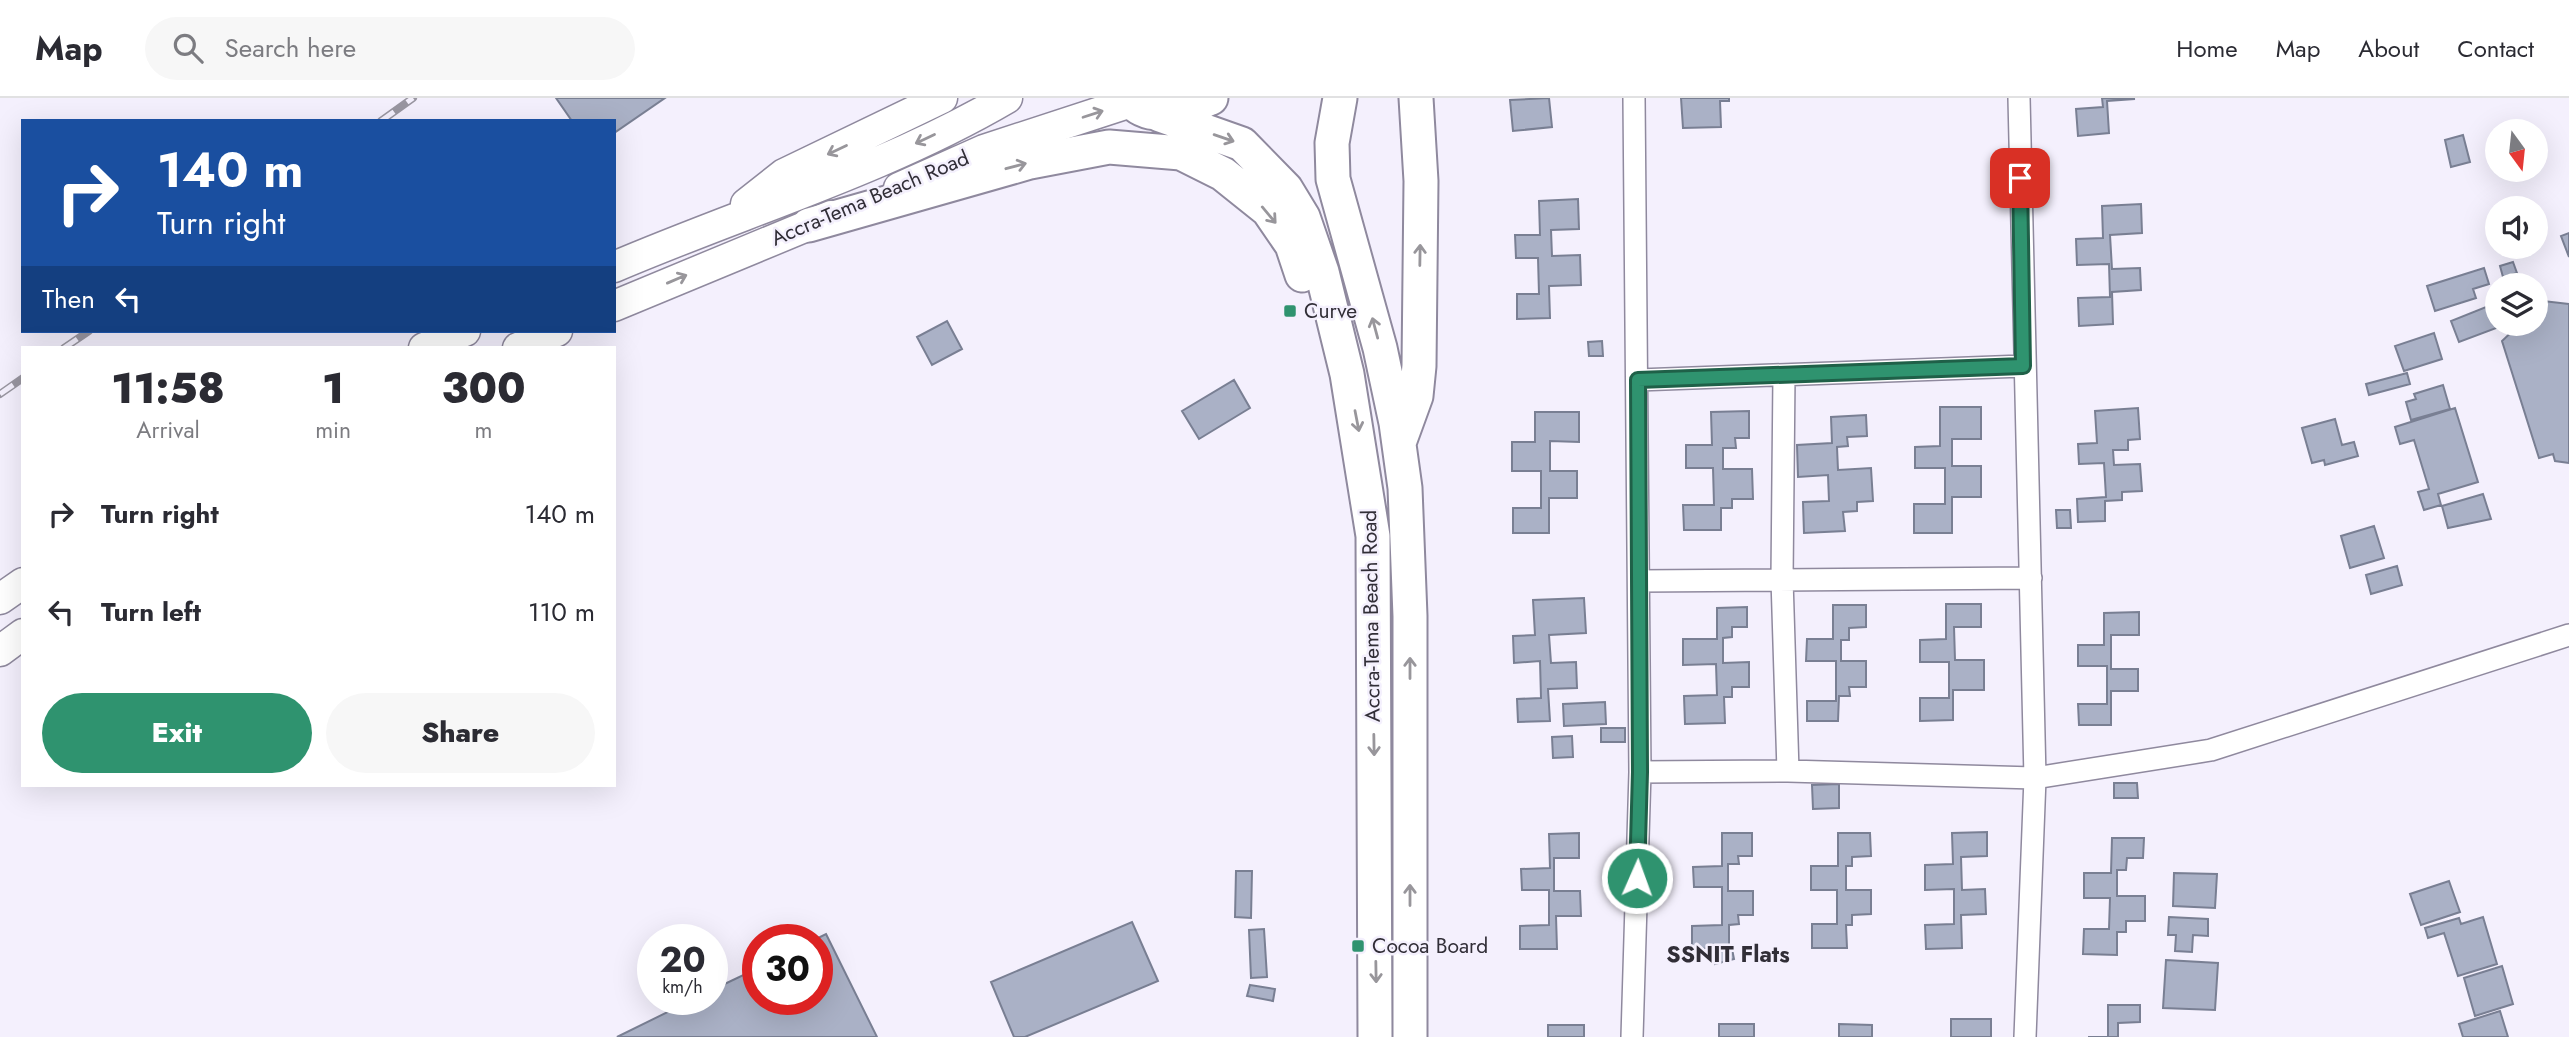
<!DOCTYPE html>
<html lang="en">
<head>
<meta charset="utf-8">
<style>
  :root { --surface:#fff; --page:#f7f7f7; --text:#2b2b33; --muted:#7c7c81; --line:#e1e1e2; --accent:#2f936f }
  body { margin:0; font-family:Jost,sans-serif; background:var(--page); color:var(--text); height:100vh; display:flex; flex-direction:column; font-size:26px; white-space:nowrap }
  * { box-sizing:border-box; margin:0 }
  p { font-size:23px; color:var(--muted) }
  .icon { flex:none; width:38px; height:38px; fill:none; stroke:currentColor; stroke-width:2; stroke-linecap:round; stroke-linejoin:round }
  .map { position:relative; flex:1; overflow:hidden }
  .drawer { position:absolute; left:21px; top:248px; width:595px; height:441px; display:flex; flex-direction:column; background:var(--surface); border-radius:0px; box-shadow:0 7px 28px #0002 }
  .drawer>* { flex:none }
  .hud { position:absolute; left:21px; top:21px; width:595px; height:214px; border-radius:0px; box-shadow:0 7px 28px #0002; background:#1a4fa0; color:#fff; overflow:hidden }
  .needle { width:46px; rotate:165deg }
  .fabs { position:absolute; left:2485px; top:21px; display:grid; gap:14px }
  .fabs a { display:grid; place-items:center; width:63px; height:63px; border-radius:50%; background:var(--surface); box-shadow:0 7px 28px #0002; font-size:35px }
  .speed { position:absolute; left:637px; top:826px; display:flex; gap:14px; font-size:35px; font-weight:700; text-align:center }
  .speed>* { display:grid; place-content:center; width:91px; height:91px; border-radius:50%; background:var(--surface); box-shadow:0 7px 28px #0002; line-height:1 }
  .speed small { font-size:18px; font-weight:400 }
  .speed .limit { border:10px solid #d22; background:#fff; color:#111 }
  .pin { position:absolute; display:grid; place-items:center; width:60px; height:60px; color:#fff; margin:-30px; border-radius:14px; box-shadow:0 4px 10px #0006 }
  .me { position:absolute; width:77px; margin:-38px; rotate:2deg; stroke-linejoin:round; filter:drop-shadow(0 0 5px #0008) }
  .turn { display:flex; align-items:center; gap:24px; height:147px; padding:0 21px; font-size:32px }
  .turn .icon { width:91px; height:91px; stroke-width:2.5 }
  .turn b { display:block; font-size:49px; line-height:60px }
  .then { display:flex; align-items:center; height:66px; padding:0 21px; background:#0003; gap:14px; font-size:26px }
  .eta { display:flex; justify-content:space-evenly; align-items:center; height:119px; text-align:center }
  .eta b { font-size:42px; font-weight:800; line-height:49px }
  .primary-button { display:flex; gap:14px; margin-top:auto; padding:14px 21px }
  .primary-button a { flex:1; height:80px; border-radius:42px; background:var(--accent); color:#fff; font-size:28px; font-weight:800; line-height:80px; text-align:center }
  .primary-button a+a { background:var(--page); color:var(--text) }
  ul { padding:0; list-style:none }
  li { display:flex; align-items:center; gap:21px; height:98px; padding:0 21px }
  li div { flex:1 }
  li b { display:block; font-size:26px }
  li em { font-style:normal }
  header { display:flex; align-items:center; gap:42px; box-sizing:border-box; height:98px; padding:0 35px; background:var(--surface); border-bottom:2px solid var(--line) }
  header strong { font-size:33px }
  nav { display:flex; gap:38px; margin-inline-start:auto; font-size:24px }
  .search { width:490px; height:63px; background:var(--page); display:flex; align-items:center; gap:18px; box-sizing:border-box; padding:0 24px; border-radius:38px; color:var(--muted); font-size:26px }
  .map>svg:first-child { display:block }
  .building { fill:#aab1c6; stroke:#797f93; stroke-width:2 }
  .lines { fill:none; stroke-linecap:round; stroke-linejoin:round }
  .street-casing { stroke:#8f899e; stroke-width:24 }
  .secondary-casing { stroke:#8f899e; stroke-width:33 }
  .primary-casing { stroke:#8f899e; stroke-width:37 }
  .street { stroke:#fff; stroke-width:21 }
  .secondary { stroke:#fff; stroke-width:30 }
  .primary { stroke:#fff; stroke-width:33 }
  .rail-casing { stroke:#9996a1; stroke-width:8 }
  .rail { stroke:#f4f0fd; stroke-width:5; stroke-dasharray:16; stroke-linecap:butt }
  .oneway { stroke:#98969b }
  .route-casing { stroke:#1f6048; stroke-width:18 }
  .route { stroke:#2f936f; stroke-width:12 }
  .poi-dot { fill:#2f936f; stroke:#f4f0fd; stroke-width:2.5 }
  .labels { text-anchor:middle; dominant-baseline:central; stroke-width:5; stroke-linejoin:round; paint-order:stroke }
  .street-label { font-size:21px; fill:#312e37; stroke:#f4f0fd }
  .poi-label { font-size:21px; fill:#312e37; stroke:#f4f0fd; text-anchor:start }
  .neighbourhood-label { font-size:23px; font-weight:bold; fill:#312e37; stroke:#f4f0fd }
</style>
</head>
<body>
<header>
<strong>Map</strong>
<div class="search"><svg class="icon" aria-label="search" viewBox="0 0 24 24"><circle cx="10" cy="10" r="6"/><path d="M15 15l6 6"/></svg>Search here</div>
<nav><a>Home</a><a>Map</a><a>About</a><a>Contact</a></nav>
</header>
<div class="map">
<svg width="2569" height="939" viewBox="0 0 2569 939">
  <rect width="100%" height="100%" fill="#f4f0fd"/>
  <!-- building -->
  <path class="building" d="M 556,0 L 665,0 L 614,35 L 614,23 L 572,23 Z
    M 1549,0 L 1552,29 L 1513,33 L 1510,2 Z
    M 1681,0 L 1729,0 L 1729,3 L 1720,3 L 1721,29 L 1683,30 Z
    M 2102,0 L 2135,1 L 2107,3 L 2109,35 L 2078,38 L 2076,11 L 2103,9 Z
    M 2463,37 L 2470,64 L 2451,69 L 2445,42 Z
    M 1578,101 L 1579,131 L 1551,132 L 1552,158 L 1580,157 L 1581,187 L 1549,188 L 1550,220 L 1517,221 L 1517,196 L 1539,196 L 1538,160 L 1516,160 L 1515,137 L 1540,137 L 1539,103 Z
    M 2141,106 L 2142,135 L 2110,137 L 2112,171 L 2140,170 L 2141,192 L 2112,194 L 2113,226 L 2079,228 L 2078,200 L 2110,199 L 2109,166 L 2077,167 L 2076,141 L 2103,140 L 2102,108 Z
    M 2569,135 L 2569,159 L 2561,138 Z
    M 2513,164 L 2517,175 L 2503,179 L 2500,168 Z
    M 2484,170 L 2489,186 L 2473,191 L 2476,200 L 2435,213 L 2427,188 Z
    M 2543,203 L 2569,206 L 2569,365 L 2555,363 L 2553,356 L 2539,360 L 2502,243 L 2520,226 L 2536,226 L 2536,210 Z
    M 2491,207 L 2499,229 L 2459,244 L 2451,223 Z
    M 947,223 L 962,251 L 932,267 L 917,239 Z
    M 2434,235 L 2442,261 L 2404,273 L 2395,248 Z
    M 1602,243 L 1603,258 L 1589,258 L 1588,244 Z
    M 2407,275 L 2410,286 L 2369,297 L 2366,286 Z
    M 1234,282 L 1250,310 L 1199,341 L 1182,313 Z
    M 2443,287 L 2450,311 L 2411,322 L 2406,304 L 2416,301 L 2414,296 Z
    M 1940,309 L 1981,309 L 1981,341 L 1952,341 L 1952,368 L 1981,368 L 1981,399 L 1952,399 L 1952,435 L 1914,435 L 1914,406 L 1945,406 L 1945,370 L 1915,370 L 1915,349 L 1940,348 Z
    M 2138,310 L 2140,341 L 2128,342 L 2128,352 L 2113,352 L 2114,367 L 2140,366 L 2142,393 L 2122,394 L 2122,402 L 2105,403 L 2105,423 L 2078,424 L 2077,401 L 2106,399 L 2104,365 L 2079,366 L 2078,346 L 2097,345 L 2095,313 Z
    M 2455,310 L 2478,384 L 2438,396 L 2441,407 L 2424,412 L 2418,394 L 2429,391 L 2414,342 L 2400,346 L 2395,329 Z
    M 1749,313 L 1749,340 L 1735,340 L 1736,350 L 1723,350 L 1723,371 L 1752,371 L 1753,401 L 1732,401 L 1732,410 L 1721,410 L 1721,432 L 1684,432 L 1683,407 L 1714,407 L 1713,370 L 1686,370 L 1686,347 L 1712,347 L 1711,314 Z
    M 1535,314 L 1579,314 L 1579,344 L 1550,343 L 1550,373 L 1577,373 L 1577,400 L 1549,400 L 1549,435 L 1513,435 L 1513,410 L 1541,410 L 1541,373 L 1512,373 L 1512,344 L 1535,344 Z
    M 1866,317 L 1867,338 L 1847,339 L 1848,348 L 1837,349 L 1838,372 L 1871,370 L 1873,403 L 1857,404 L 1857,413 L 1843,414 L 1845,433 L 1804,435 L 1803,404 L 1829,403 L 1828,377 L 1798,379 L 1797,347 L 1832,345 L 1831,319 Z
    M 2335,321 L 2342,347 L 2354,344 L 2358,358 L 2325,367 L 2324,362 L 2312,365 L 2302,330 Z
    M 2483,396 L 2491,421 L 2448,430 L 2442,408 Z
    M 2056,412 L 2070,412 L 2071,430 L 2057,430 Z
    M 2374,428 L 2384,460 L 2350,470 L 2341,438 Z
    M 2397,468 L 2402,487 L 2371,496 L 2366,477 Z
    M 1584,500 L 1586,535 L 1549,537 L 1551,565 L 1576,564 L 1577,590 L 1548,591 L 1550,623 L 1518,624 L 1517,601 L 1541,600 L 1540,563 L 1514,565 L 1513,538 L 1535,537 L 1533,502 Z
    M 1946,506 L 1981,506 L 1981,529 L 1954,529 L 1955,562 L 1984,562 L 1984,592 L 1953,592 L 1953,622 L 1920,623 L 1920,600 L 1949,600 L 1949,564 L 1920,564 L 1920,542 L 1946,541 Z
    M 1833,507 L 1866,507 L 1866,529 L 1849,530 L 1849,542 L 1841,542 L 1841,563 L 1866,563 L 1866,589 L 1849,589 L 1850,598 L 1839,598 L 1838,623 L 1807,623 L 1807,603 L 1836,603 L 1836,563 L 1806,563 L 1807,541 L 1833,541 Z
    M 1747,509 L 1747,529 L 1732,529 L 1732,539 L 1723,540 L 1723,565 L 1749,564 L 1749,589 L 1732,589 L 1732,599 L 1724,599 L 1725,625 L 1685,626 L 1684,598 L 1717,597 L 1716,566 L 1683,567 L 1683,541 L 1717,541 L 1717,510 Z
    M 2139,514 L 2139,537 L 2111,537 L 2111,571 L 2138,571 L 2138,593 L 2111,593 L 2111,627 L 2079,627 L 2078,606 L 2107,606 L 2107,568 L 2078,568 L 2078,547 L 2104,547 L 2104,515 Z
    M 1605,604 L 1606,626 L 1564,628 L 1563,606 Z
    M 1601,630 L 1625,630 L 1625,644 L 1601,644 Z
    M 1572,638 L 1573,659 L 1553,660 L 1552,639 Z
    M 2114,685 L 2137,685 L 2138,700 L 2114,700 Z
    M 1839,686 L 1839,710 L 1813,711 L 1812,687 Z
    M 1987,734 L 1987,758 L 1961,759 L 1962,792 L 1985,791 L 1986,816 L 1961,817 L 1962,850 L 1926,851 L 1925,827 L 1954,826 L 1954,791 L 1925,792 L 1925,767 L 1953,766 L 1952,735 Z
    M 1579,735 L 1579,760 L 1554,760 L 1554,793 L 1580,793 L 1581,818 L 1556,818 L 1557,851 L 1520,851 L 1520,828 L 1549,827 L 1549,792 L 1522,792 L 1521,771 L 1550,770 L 1549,736 Z
    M 1722,735 L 1752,735 L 1752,758 L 1738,758 L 1739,766 L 1728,766 L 1728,793 L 1753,793 L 1753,817 L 1738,817 L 1739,826 L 1729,827 L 1729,850 L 1692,851 L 1692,828 L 1722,827 L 1722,789 L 1694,789 L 1693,769 L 1722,768 Z
    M 1838,735 L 1870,735 L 1871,758 L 1852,759 L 1852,768 L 1846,768 L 1846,792 L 1871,792 L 1871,816 L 1852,817 L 1852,827 L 1846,827 L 1847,850 L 1812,850 L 1812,826 L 1837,826 L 1837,792 L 1811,792 L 1811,768 L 1838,768 Z
    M 2112,740 L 2144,740 L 2143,760 L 2127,760 L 2126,772 L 2117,772 L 2117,798 L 2145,798 L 2145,823 L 2126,823 L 2126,834 L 2117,834 L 2117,857 L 2083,856 L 2084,831 L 2109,831 L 2110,800 L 2084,800 L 2084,775 L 2111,775 Z
    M 1236,773 L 1252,773 L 1251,820 L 1235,819 Z
    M 2174,775 L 2217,776 L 2215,810 L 2173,808 Z
    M 2449,783 L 2460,814 L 2421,827 L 2410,796 Z
    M 2169,819 L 2208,821 L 2208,838 L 2193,837 L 2192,854 L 2175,853 L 2176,837 L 2168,837 Z
    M 2483,819 L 2497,866 L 2458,878 L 2444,835 L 2428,840 L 2425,830 L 2459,820 L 2461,826 Z
    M 1132,824 L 1158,883 L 1025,939 L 1014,939 L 991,884 Z
    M 1264,831 L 1267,879 L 1251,880 L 1249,832 Z
    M 826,836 L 877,939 L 617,939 L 694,901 L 712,901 L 712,892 L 758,870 L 758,901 L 817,901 L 817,842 L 814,842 Z
    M 1732,851 L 1734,861 L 1715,866 L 1713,855 Z
    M 2166,862 L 2218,865 L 2215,912 L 2163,910 Z
    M 2502,868 L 2513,906 L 2475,918 L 2464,880 Z
    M 1250,887 L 1275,891 L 1273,903 L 1247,898 Z
    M 2108,907 L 2140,907 L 2140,924 L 2118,925 L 2118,939 L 2088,939 L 2108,939 Z
    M 2500,913 L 2508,939 L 2463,939 L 2459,926 Z
    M 1951,921 L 1991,921 L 1991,939 L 1951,939 Z
    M 1719,926 L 1754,926 L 1754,939 L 1719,939 Z
    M 1839,926 L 1872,927 L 1872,939 L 1839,939 Z
    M 1548,927 L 1584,927 L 1584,939 L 1548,939 Z"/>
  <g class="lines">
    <defs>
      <path id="street" d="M 2019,0 L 2035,680 L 2025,939
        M 1784,277 L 1782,481 L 1788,673
        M 1638,282 L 2023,268
        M 1639,483 L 2031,480
        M 1640,674 L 1788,673 L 2035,680 L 2211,652 L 2569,537
        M 1632,939 L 1640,674 L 1634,0"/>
      <path id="secondary" d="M 899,90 L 984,52 L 1131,4
        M 746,106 L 784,76 L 942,0
        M 614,169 C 745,113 884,72 1007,0
        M 614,208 L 831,118
        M 424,250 L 465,233
        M 518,250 L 557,233
        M 0,501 L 23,485
        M 0,553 L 23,536"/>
      <path id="primary" d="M 1128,0 C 1151,27 1183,12 1211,0
        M 1340,0 L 1332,45 L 1333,81 L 1380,250 L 1396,325 L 1405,390 L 1410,518 L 1410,939
        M 1160,17 L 1242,46 L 1286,91 L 1303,119 L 1322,174 L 1347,276 L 1373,438 L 1375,939
        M 809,127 L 1030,64 L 1109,49 L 1181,55 L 1223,76 L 1268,112 L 1292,147 L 1302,177
        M 1400,342 L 1416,298 L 1419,268 L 1421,83 L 1416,0"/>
    </defs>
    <!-- street casing -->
    <use href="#street" class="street-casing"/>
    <!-- secondary casing -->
    <use href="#secondary" class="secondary-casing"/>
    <!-- primary casing -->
    <use href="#primary" class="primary-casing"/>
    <!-- street -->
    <use href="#street" class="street"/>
    <!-- secondary -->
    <use href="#secondary" class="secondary"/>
    <!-- primary -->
    <use href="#primary" class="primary"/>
    <defs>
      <path id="rail" d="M 381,23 L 413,0
        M 64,250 L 89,233
        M 0,296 L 23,280"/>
    </defs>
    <!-- rail casing -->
    <use href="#rail" class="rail-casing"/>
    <!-- rail -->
    <use href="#rail" class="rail"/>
  </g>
  <!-- one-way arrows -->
  <defs><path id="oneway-shaft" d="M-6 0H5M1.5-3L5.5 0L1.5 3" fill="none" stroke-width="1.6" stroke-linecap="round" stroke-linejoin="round" transform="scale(1.75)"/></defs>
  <g class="oneway">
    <use href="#oneway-shaft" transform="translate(1093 16) rotate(-18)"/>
    <use href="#oneway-shaft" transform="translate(1224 40) rotate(19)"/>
    <use href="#oneway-shaft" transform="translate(925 41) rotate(155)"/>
    <use href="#oneway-shaft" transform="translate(837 52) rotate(155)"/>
    <use href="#oneway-shaft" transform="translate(1016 68) rotate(-15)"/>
    <use href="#oneway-shaft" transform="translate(1269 117) rotate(50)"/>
    <use href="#oneway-shaft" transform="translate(1420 157) rotate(-89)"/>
    <use href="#oneway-shaft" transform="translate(677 181) rotate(-23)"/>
    <use href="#oneway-shaft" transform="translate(1375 230) rotate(-105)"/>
    <use href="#oneway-shaft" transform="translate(1357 323) rotate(79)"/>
    <use href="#oneway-shaft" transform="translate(1410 570) rotate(-90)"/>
    <use href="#oneway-shaft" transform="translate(1374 647) rotate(89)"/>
    <use href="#oneway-shaft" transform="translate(1410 797) rotate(-90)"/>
    <use href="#oneway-shaft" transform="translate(1376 874) rotate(89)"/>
  </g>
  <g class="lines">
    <defs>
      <path id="route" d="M 1637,780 L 1640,674 L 1638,282 L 2023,268 L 2020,80"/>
    </defs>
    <!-- route casing -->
    <use href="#route" class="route-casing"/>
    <!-- route -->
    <use href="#route" class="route"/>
  </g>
  <!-- markers -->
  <g class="poi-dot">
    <rect x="1283" y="206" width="14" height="14" rx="3.5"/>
    <rect x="1351" y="841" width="14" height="14" rx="3.5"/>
  </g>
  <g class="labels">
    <!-- street labels -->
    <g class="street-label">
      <text transform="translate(870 100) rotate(-23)">Accra-Tema Beach Road</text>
      <text transform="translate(1371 518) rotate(-91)">Accra-Tema Beach Road</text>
    </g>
    <!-- poi labels -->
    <g class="poi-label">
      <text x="1304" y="213">Curve</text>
      <text x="1372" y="848">Cocoa Board</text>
    </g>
    <!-- neighbourhood labels -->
    <g class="neighbourhood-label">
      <text x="1728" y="856">SSNIT Flats</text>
    </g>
  </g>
</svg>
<div class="fabs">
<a><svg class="needle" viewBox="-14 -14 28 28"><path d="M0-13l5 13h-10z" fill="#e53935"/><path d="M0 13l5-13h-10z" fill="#7c7c81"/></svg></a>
<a><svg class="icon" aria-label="sound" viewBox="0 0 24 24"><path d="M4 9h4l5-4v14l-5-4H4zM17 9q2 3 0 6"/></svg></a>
<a><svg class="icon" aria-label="layers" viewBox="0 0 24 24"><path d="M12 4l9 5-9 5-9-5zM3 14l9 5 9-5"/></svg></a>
</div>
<div class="speed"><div>20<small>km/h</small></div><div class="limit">30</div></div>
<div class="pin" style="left:2020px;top:80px;background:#d93025"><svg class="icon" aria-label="arrive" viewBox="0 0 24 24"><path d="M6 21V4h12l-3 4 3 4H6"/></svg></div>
<svg class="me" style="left:1637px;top:780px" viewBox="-20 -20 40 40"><circle r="17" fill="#2f936f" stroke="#fff" stroke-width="3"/><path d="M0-11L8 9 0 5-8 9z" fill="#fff"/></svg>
<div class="hud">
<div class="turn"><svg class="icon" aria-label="right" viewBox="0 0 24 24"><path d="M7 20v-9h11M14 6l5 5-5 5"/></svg><div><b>140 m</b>Turn right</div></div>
<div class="then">Then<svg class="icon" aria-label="left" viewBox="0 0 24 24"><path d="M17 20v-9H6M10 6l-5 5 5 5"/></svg></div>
</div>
<section class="drawer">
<div class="eta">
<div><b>11:58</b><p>Arrival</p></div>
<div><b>1</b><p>min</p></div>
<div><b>300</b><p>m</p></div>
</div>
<ul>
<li><svg class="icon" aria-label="right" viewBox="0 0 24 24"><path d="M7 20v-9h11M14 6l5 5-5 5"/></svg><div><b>Turn right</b></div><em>140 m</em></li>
<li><svg class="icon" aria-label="left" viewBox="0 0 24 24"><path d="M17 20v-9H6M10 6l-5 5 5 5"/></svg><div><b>Turn left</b></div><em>110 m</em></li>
</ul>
<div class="primary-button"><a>Exit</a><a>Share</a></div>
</section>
</div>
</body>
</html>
